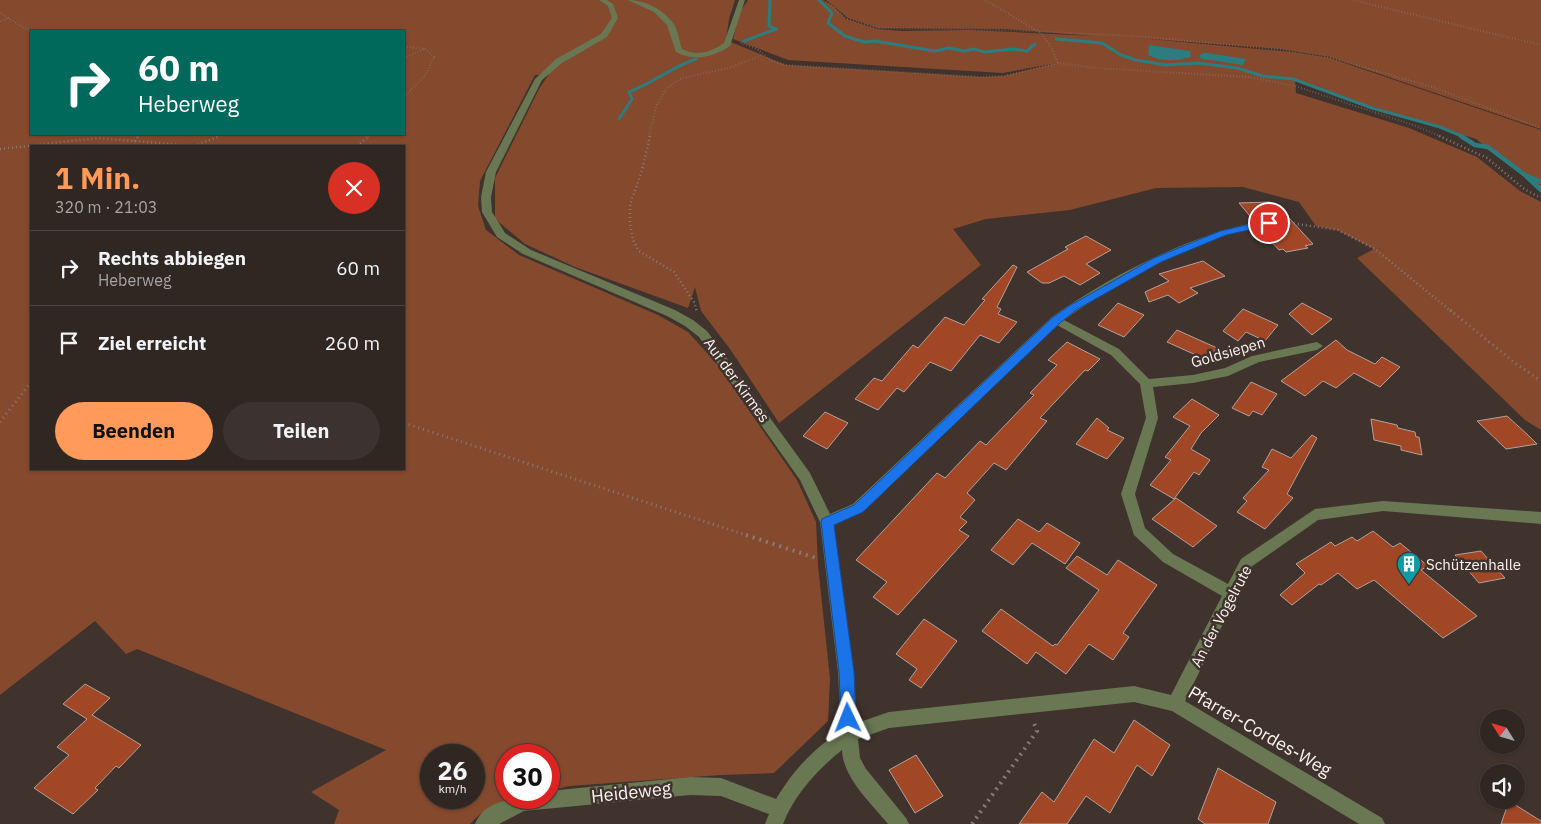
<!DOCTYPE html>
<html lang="de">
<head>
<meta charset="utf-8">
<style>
  :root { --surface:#302622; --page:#3c322f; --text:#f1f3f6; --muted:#a8a5a5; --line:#4b4340; --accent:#ff9a5b }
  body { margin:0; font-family:"IBM Plex Sans",sans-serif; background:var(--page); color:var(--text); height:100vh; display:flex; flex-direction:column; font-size:19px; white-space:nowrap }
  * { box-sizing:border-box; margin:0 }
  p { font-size:16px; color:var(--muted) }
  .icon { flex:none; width:28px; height:28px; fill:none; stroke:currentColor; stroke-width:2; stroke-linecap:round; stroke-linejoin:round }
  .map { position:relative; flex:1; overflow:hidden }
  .side { position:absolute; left:30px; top:145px; width:375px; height:325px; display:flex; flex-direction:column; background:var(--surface); border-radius:0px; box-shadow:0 1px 4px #0004,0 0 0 1px var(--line) }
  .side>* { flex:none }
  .hud { position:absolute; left:30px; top:30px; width:375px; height:105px; border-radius:0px; box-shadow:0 1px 4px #0004,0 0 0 1px var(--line); background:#00695c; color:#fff; overflow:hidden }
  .needle { width:32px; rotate:307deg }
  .controls { position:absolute; left:1480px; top:709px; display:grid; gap:10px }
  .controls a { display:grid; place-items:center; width:45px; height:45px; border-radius:50%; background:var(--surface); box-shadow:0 1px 4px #0004,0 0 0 1px var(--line); font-size:25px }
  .speed { position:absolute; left:420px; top:744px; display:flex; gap:10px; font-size:25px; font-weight:700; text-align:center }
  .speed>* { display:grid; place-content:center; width:65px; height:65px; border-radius:50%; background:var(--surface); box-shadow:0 1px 4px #0004,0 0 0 1px var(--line); line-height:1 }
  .speed small { font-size:12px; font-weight:400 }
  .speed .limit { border:8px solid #d22; background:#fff; color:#111 }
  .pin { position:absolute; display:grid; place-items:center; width:42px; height:42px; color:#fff; margin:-21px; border:2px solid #fff; border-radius:50%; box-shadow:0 1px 5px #0007 }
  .me { position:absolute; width:55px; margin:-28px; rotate:358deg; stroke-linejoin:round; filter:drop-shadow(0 0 4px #0008) }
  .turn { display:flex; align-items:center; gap:18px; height:105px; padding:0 25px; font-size:22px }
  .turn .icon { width:65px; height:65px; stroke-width:2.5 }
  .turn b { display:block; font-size:35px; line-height:42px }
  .round { display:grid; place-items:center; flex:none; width:52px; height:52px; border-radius:26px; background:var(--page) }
  .overview { display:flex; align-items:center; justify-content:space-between; height:85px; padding:0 25px }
  h1 { font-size:30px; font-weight:700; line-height:38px; color:var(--accent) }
  .button { display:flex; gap:10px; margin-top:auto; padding:10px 25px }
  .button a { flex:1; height:58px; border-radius:30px; background:var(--accent); color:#111; font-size:20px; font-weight:700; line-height:58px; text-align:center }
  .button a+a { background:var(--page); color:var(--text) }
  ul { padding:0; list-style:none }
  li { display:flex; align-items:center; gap:15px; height:75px; padding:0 25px; border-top:1px solid var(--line) }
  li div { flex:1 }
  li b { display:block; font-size:19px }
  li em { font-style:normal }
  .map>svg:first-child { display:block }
  .green { fill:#85492d; fill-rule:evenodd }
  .water { fill:#2b7d7f }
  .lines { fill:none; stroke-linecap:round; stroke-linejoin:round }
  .stream-far1 { stroke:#2b7d7f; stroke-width:3 }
  .stream { stroke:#2b7d7f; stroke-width:4.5 }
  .building { fill:#a14726; stroke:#b1a19b }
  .path-far3 { stroke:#867b76; stroke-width:2; stroke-dasharray:0.5 2.5; stroke-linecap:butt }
  .path-far2 { stroke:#867b76; stroke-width:2.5; stroke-dasharray:1 3; stroke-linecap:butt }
  .path-far1 { stroke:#867b76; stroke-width:3; stroke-dasharray:1 4; stroke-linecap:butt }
  .path { stroke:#867b76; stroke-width:4; stroke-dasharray:2 5; stroke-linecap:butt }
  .street { fill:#697853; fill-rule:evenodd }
  .route { fill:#1a73e8; stroke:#114b97 }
  .labels { text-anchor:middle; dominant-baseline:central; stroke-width:5; stroke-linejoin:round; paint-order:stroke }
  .street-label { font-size:15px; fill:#fbf3ef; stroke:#40332e }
  .poi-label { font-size:15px; fill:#fbf3ef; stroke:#40332e; text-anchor:start }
  .near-street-label { font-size:18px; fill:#fbf3ef; stroke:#40332e }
</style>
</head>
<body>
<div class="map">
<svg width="1541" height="824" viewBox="0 0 1541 824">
  <rect width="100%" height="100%" fill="#40332e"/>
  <!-- green -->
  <path class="green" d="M 0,0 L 735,0 L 729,19 L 726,40 L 786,65 L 982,77 L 1004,76 L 1057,63 L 1003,73 L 788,60 L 733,39 L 740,12 L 748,0 L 822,0 L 833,6 L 846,19 L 877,29 L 902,31 L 969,30 L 1093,36 L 1007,29 L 878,28 L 848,18 L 826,0 L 1541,0 L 1541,129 L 1330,57 L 1281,49 L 1139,38 L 1292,52 L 1330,58 L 1541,130 L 1541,190 L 1476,139 L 1380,110 L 1295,80 L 1296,93 L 1409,128 L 1477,157 L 1520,191 L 1541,202 L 1541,430 L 1525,420 L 1357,258 L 1374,249 L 1337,230 L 1316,226 L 1299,202 L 1243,187 L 1156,188 L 1070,210 L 986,219 L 953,229 L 981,265 L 779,423 L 730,349 L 701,311 L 695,287 L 688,308 L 575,267 L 525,244 L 495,219 L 495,178 L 539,89 L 549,74 L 535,75 L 480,181 L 478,206 L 486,230 L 519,255 L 658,315 L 688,332 L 717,364 L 797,480 L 816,522 L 818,565 L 830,679 L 828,721 L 774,773 L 721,775 L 569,786 L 549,791 L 549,755 L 506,755 L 506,798 L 520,798 C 499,802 484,809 470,824 L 334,824 L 339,810 L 311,792 L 386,750 L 137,649 L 126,654 L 95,621 L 0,695 ZM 31,31 L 404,31 L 404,134 L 31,134 ZM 31,146 L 404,146 L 404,469 L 31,469 ZM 431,755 L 474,755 L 474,798 L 431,798 Z"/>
  <!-- water -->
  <path class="water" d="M 1149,45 L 1190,51 L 1191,57 C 1176,61 1162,62 1148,55 Z
    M 1202,53 L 1207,53 L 1246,59 L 1243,65 L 1203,59 L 1199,57 Z"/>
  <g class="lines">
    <!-- stream-far1 -->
    <path class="stream-far1" d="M 819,0 L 832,13 L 828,23 L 845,36 L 864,42 L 875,41 L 935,51 L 949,48 L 964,51 L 974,49 L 985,52 L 1013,49 L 1027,51 L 1035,44
      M 1056,39 L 1102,43 L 1121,55 L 1136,60 L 1165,65 L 1198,63 L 1237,68 L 1263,76 L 1293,79 L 1372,108 L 1440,127 L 1464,137
      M 744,41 L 776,29 L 769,26 L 770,0
      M 619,119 L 632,99 L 629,92 C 653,83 672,67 696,59"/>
    <!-- stream -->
    <path class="stream" d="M 1461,136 L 1475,145 L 1488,147 L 1525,175 L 1541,190
      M 1527,176 L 1541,182"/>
  </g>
  <!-- building -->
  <path class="building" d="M 1270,202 L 1275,207 L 1279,207 L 1313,244 L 1305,246 L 1308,248 L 1286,252 L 1283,249 L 1279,250 L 1261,230 L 1282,226 L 1283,219 L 1274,218 L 1254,221 L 1239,203 Z
    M 1086,236 L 1111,250 L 1086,264 L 1100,273 L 1080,285 L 1064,276 L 1049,283 L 1042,283 L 1027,272 L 1068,249 L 1065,247 Z
    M 1203,261 L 1225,276 L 1190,288 L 1198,293 L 1179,303 L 1168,295 L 1149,302 L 1145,292 L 1169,281 L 1159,274 Z
    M 1013,265 L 1017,267 L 997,307 L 1001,309 L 998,314 L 1017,322 L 999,343 L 980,335 L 951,371 L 930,362 L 904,392 L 897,388 L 878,410 L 855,399 L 874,378 L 882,381 L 913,345 L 918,348 L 945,317 L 964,325 L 985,300 L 982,299 Z
    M 1118,303 L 1144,315 L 1124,337 L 1098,325 Z
    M 1302,303 L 1332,319 L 1312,335 L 1289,314 Z
    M 1243,309 L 1278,325 L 1265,341 L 1246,332 L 1238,341 L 1223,331 Z
    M 1177,330 L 1217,348 L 1207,360 L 1167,342 Z
    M 1336,340 L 1347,350 L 1375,364 L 1382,357 L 1400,367 L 1380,387 L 1354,373 L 1336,388 L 1323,381 L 1305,396 L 1281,381 Z
    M 1067,342 L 1100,359 L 1088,371 L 1085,370 L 1040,418 L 1047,421 L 1006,470 L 994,463 L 967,493 L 975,500 L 960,517 L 967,522 L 959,530 L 969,536 L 898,615 L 873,597 L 887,582 L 856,560 L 937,473 L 945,478 L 980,441 L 986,445 L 1034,395 L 1030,393 L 1057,365 L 1048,360 Z
    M 1251,382 L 1277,394 L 1262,415 L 1253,411 L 1249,416 L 1232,408 Z
    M 1192,399 L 1219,415 L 1201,433 L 1191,449 L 1210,460 L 1199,475 L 1194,472 L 1174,499 L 1150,485 L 1171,460 L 1165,457 L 1190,426 L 1173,417 Z
    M 825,412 L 848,423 L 827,449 L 803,436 Z
    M 1507,416 L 1528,435 L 1537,444 L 1506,449 L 1477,421 Z
    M 1097,418 L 1109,428 L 1107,430 L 1124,438 L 1107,459 L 1076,444 Z
    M 1371,419 L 1397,425 L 1398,428 L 1415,432 L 1416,437 L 1419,437 L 1422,455 L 1401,450 L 1401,446 L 1374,440 Z
    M 1312,435 L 1317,438 L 1287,494 L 1293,498 L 1265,529 L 1237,512 L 1247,501 L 1243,498 L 1269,470 L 1262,467 L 1272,449 L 1291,458 Z
    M 1176,498 L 1217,526 L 1193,547 L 1152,519 Z
    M 1018,519 L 1039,532 L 1047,523 L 1080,543 L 1065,564 L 1032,543 L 1013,565 L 991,550 Z
    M 1373,531 L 1393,547 L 1400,543 L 1428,566 L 1421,570 L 1477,616 L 1443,638 L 1374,580 L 1357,589 L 1338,573 L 1321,585 L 1319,584 L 1292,605 L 1280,595 L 1305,573 L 1296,564 L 1331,542 L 1335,546 L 1352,537 L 1357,541 Z
    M 1481,551 L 1505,578 L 1479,583 L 1455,555 Z
    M 1077,556 L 1107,575 L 1118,560 L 1157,585 L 1123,633 L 1129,637 L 1113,660 L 1089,644 L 1066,674 L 1036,652 L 1027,664 L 982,631 L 1001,609 L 1053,646 L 1055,644 L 1057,645 L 1099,590 L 1066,568 Z
    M 924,619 L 957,641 L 921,688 L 909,680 L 917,669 L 896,654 Z
    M 85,684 L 110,698 L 92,715 L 141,745 L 119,768 L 116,766 L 95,788 L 98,790 L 73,814 L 34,788 L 69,755 L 57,747 L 87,719 L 63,704 Z
    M 1134,720 L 1170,745 L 1152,776 L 1137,765 L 1110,813 L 1086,796 L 1067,824 L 1019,824 L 1042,792 L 1054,802 L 1094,739 L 1114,753 Z
    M 916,755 L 943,796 L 915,813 L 889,770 Z
    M 1218,768 L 1276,802 L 1268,824 L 1205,824 L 1198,819 Z
    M 1509,801 L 1541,821 L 1541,824 L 1501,824 Z"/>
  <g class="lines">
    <!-- path-far3 -->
    <path class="path-far3" d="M 824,0 L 847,19 L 877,28 L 1004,30 L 1135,36 L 1283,50 L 1331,58 L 1432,87 L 1541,128
      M 985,0 L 1041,33 L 1051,47 L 1058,63
      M 1352,0 L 1541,45
      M 0,13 L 24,28 L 34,31
      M 0,21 L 9,18
      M 741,43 L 757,49 L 771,61 L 786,65 L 982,77 L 1004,76 L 1058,63 L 1097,68 L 1249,77 L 1295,86 L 1413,125 L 1442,137
      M 404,47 L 425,49 L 434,57 L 426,74 L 404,97
      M 404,58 L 424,49
      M 138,137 L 141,134
      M 217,137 L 224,134
      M 368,137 L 371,134
      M 649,137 L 656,106 L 667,88 L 682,78 L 729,68 L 762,55"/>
    <!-- path-far2 -->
    <path class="path-far2" d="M 650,136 L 642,170 L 630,205 L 630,223 L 633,240 L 639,251 L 674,272 L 694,302 L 697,312
      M 1439,136 L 1487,158 L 1524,189 L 1541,198
      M 134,141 L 139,136
      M 194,146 L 220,136
      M 357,146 L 369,136
      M 0,149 L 98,138 L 194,146
      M 1290,223 L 1338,230 L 1375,249 L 1452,312"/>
    <!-- path-far1 -->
    <path class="path-far1" d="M 1450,310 L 1515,363 L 1541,381
      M 0,422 L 31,382
      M 404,423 L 749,536"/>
    <!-- path -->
    <path class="path" d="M 746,535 L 816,558
      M 972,824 L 1037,731 L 1033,721"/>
    <!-- street -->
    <path class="street" d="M 599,0 L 607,0 L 613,4 L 618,18 L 607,37 L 562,63 L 542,80 L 496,172 L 491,197 L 492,212 L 505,233 L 531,250 L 675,310 L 693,320 L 707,331 L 810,473 L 830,514 L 853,504 L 1052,317 C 1107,278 1182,239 1248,224 C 1259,222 1272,218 1282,220 L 1282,224 C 1268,228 1252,228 1237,232 C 1182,248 1111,286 1064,320 L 1119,349 L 1149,379 L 1193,375 L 1225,368 L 1252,356 L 1317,342 L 1323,346 L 1317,350 L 1259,362 L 1228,376 L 1193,383 L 1153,387 L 1158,418 L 1135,494 L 1145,528 L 1173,554 L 1228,584 L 1241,559 L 1315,509 L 1383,501 L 1541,512 L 1541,524 L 1383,511 L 1318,520 L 1251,567 L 1185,701 L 1382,818 L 1385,824 L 1359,824 L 1172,711 L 1134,702 L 889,728 L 858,739 L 860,758 L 866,769 L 906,818 L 909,824 L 888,824 C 871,803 843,778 842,750 C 817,770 795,794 783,824 L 765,824 L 769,814 L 721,796 L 690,795 L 524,811 L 499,824 L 475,824 C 486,796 524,798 549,798 L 549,791 L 690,777 L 721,778 L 776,799 C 795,768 812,751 841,730 L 838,672 L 820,522 L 800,480 L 699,337 L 685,326 L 667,316 L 523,254 L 497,237 L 482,212 L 481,197 L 486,172 L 535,79 L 556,59 L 601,34 L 612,18 L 608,6 ZM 1057,325 L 1111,355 L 1140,384 L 1146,418 L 1121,494 L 1134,535 L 1163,562 L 1222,596 L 1171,695 L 1134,686 L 889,712 L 857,723 L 854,672 L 834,525 L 863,512 Z
      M 628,0 C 644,0 663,9 673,23 C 678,29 679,41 682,49 C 697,57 711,52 724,43 L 739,0 L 745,0 L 730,46 C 714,57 694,62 676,52 L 667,25 L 654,12 Z"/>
  </g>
  <!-- route -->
  <path class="route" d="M 1269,220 L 1273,223 L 1272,225 L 1226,235 L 1161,262 L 1076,310 L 1060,323 L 863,512 L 834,525 L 854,672 L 856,718 L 854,723 L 848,726 L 843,723 L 841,718 L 839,672 L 821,522 L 822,519 L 854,505 L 1052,318 L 1069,306 L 1154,258 L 1220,231 Z"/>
  <!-- icons -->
  <defs>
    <symbol id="building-pin" viewBox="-11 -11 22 30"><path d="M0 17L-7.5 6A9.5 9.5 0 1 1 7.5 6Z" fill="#0f9aa8" stroke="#40332e"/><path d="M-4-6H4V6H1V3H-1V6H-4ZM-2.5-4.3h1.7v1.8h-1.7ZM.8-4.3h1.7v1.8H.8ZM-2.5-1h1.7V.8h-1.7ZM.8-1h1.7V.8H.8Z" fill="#fff"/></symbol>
  </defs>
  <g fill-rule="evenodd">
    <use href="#building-pin" x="1395" y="550" width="28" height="38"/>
  </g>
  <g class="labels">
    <!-- street labels -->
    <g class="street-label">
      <text transform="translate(1228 352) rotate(-16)">Goldsiepen</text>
      <text transform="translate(737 380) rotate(54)">Auf der Kirmes</text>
      <text transform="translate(1221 616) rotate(-62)">An der Vogelrute</text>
    </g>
    <!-- poi labels -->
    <g class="poi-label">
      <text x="1426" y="564">Schützenhalle</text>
    </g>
    <!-- near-street labels -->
    <g class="near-street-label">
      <text transform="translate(1260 731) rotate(30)">Pfarrer-Cordes-Weg</text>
      <text transform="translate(631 792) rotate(-6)">Heideweg</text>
    </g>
  </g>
</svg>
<div class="controls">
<a><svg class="needle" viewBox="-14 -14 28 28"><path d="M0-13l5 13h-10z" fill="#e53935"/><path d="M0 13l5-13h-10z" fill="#a8a5a5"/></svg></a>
<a><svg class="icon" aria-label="sound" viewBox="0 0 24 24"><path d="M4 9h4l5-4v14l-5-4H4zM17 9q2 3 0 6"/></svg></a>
</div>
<div class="speed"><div>26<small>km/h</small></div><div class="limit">30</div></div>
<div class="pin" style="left:1269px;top:223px;background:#d93025"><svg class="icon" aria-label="arrive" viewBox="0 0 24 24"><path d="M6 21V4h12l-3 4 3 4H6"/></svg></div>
<svg class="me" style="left:848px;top:718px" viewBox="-20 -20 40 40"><path d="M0-17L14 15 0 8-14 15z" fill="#1a73e8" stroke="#fff" stroke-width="4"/></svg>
<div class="hud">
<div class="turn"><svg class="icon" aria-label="right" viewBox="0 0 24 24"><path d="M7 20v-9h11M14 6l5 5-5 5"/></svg><div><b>60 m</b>Heberweg</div></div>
</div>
<section class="side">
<div class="overview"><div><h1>1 Min.</h1><p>320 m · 21:03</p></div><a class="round" style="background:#d93025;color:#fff"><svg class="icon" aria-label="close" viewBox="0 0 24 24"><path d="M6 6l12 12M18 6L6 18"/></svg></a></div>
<ul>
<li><svg class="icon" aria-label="right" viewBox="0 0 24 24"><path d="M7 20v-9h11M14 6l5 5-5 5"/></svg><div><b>Rechts abbiegen</b><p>Heberweg</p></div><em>60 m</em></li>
<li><svg class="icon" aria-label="arrive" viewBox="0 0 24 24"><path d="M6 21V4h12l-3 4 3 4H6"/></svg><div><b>Ziel erreicht</b></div><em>260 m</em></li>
</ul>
<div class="button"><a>Beenden</a><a>Teilen</a></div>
</section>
</div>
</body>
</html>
